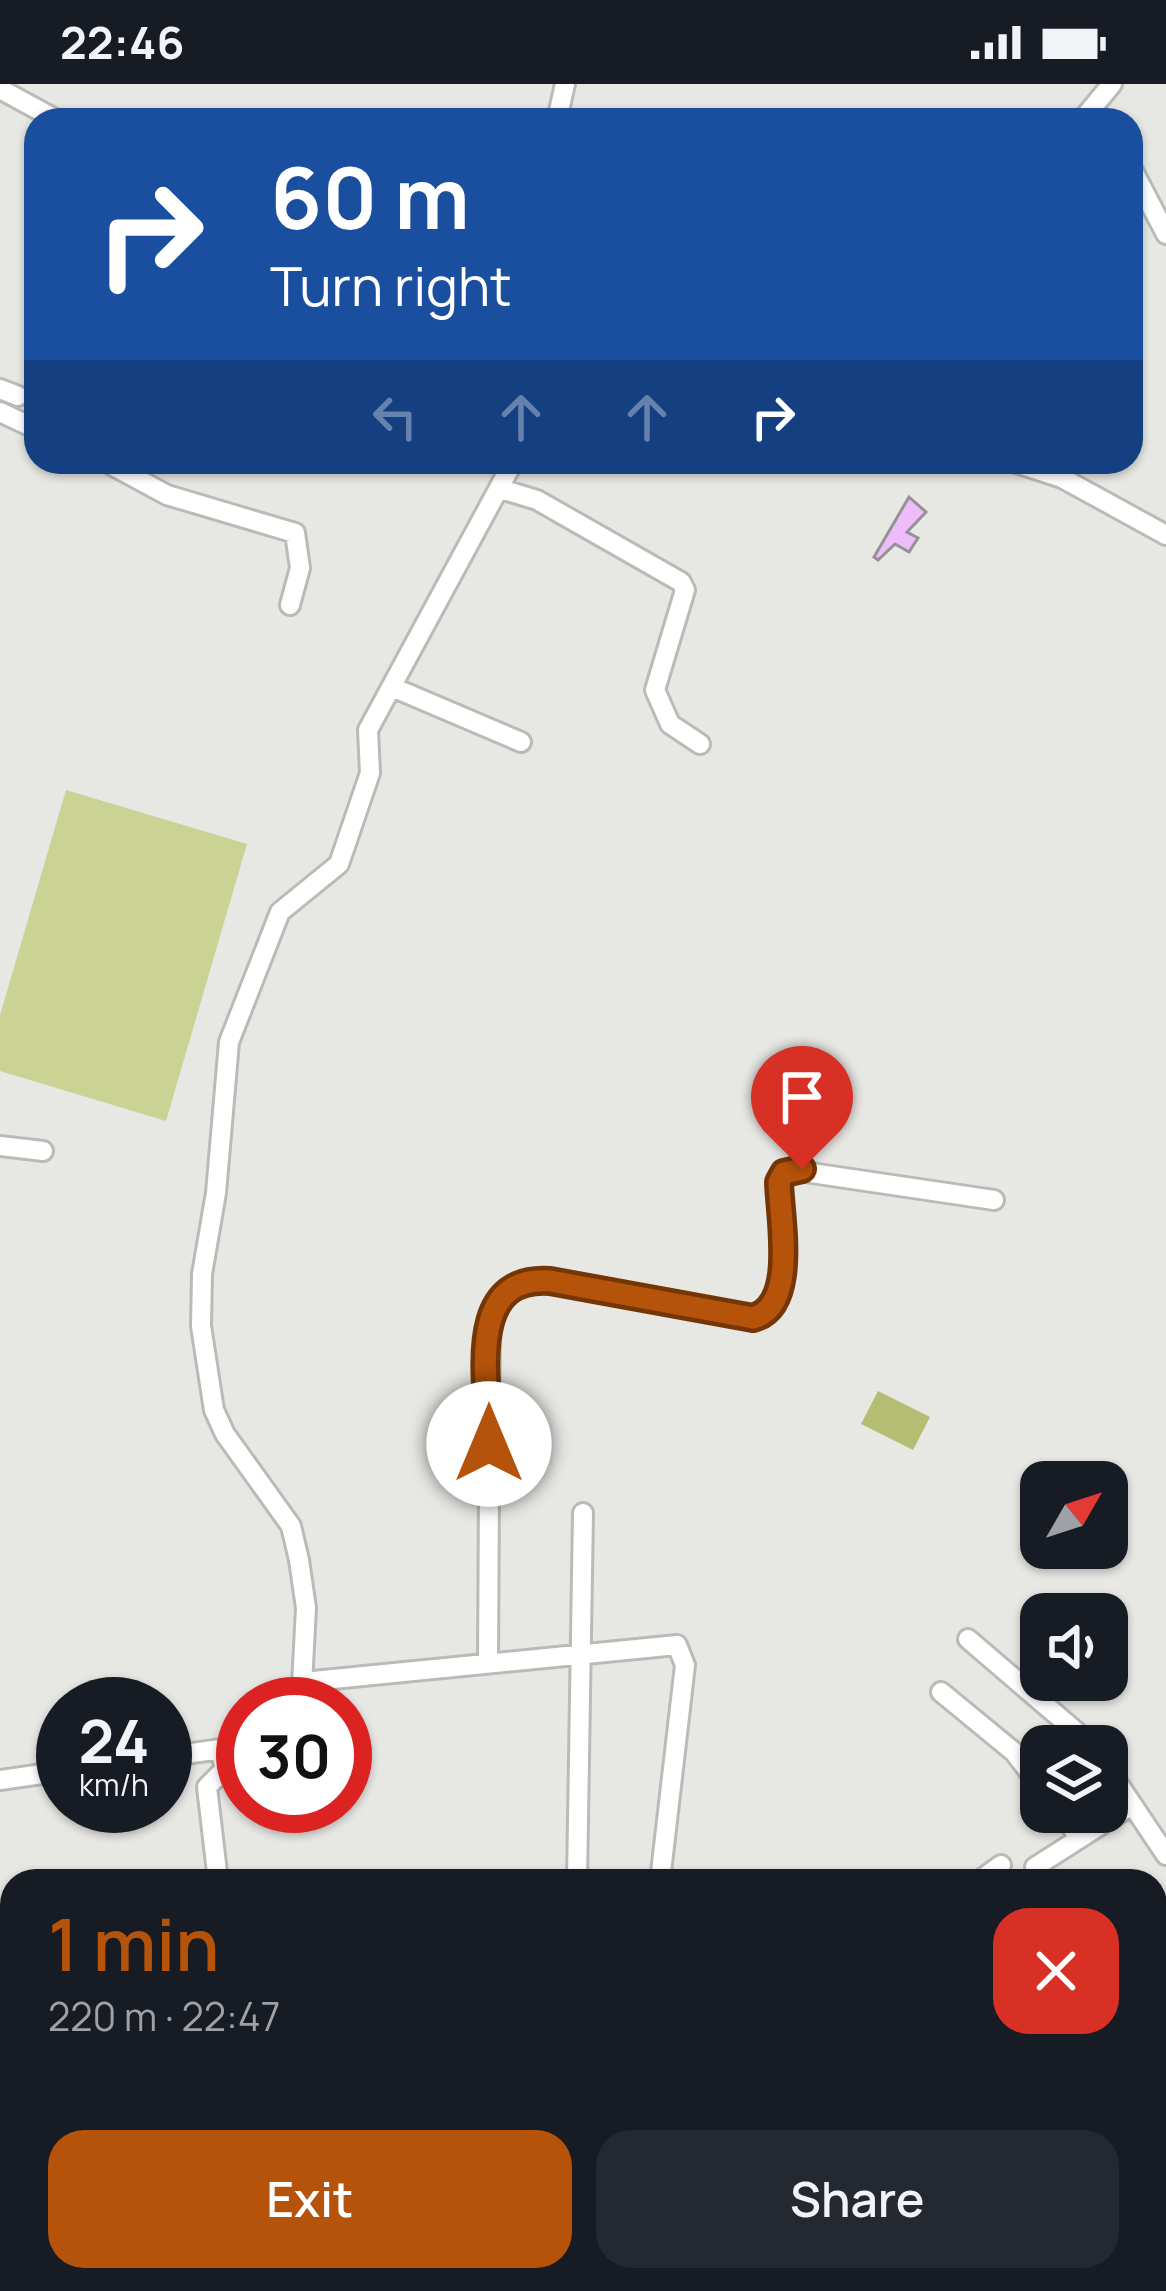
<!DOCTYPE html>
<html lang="en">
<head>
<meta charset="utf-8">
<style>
  :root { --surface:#171b24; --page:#242831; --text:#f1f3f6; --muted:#9ea1a6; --accent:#b45309 }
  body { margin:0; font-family:Manrope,sans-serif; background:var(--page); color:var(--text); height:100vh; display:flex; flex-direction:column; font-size:45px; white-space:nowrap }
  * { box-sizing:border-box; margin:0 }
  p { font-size:39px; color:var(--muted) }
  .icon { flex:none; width:66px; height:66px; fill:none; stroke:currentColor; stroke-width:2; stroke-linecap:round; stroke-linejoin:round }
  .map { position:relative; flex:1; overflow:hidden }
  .side { position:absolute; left:0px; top:1785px; width:1167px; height:423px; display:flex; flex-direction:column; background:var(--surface); border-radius:36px 36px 0 0; box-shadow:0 3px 9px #0004 }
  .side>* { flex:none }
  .banner { position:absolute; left:24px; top:24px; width:1119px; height:366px; border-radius:36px; box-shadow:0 3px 9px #0004; background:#1a4fa0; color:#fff; overflow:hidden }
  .needle { width:78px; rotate:51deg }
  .fabs { position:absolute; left:1020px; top:1377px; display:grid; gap:24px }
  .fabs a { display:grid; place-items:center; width:108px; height:108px; border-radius:24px; background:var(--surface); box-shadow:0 3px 9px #0004; font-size:60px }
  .speed { position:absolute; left:36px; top:1593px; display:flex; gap:24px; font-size:60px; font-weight:700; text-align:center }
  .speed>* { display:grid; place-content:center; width:156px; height:156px; border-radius:50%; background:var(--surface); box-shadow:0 3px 9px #0004; line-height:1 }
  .speed small { font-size:30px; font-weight:400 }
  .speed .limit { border:18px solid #d22; background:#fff; color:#111 }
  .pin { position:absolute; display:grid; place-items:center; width:102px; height:102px; color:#fff; margin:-123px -51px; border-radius:50% 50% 50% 0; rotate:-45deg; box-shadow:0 0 12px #0007 }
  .pin .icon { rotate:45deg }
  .me { position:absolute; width:132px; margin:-66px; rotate:0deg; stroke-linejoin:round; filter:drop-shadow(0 0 9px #0008) }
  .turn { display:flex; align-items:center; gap:42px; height:252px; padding:0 48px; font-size:54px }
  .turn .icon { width:156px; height:156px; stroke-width:2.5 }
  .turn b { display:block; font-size:84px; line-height:102px }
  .lanes { display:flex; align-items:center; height:114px; padding:0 48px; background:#0003; justify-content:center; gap:60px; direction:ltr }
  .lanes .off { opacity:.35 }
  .round { display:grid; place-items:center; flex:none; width:126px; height:126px; border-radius:36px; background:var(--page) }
  .overview { display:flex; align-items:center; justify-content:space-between; height:204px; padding:0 48px }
  h1 { font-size:72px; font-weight:600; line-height:90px; color:var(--accent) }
  .action { display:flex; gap:24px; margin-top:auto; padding:24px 48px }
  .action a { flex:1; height:138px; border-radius:36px; background:var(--accent); color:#fff; font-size:48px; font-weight:600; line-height:138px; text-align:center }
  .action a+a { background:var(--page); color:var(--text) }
  .status { display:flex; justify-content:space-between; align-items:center; height:84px; padding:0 60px; background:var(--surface); direction:ltr }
  .status svg { height:33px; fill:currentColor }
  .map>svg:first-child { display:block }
  .green { fill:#cad294 }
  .water { fill:#b4bd71 }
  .building { fill:#eebcfa; stroke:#959295; stroke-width:3 }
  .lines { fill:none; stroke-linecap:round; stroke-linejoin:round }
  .minor-casing { stroke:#babbb7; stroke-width:24 }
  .minor { stroke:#fff; stroke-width:18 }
  .route-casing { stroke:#753606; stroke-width:30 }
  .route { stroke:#b45309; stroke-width:21 }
</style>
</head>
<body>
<div class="status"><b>22:46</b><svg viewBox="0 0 49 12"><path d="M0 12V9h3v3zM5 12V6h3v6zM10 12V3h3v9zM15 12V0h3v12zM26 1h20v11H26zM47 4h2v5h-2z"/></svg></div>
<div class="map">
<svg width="1166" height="2207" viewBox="0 0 1166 2207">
  <rect width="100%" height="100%" fill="#e7e8e4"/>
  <!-- green -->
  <path class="green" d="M 66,706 L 247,760 L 166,1037 L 0,987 L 0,931 Z"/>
  <!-- water -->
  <path class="water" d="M 878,1307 L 930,1333 L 913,1366 L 861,1340 Z"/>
  <!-- building -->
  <path class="building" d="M 909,413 L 926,428 L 907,448 L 918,454 L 909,468 L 895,460 L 878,476 L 874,473 Z"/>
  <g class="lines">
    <defs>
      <path id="minor" d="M 0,5 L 57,36
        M 557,36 L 565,0
        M 1082,36 L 1112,0
        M 1131,83 L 1166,150
        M 0,305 L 18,312
        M 0,328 L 36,345
        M 106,378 L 167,411 L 295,449 L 300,484 L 290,521
        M 1013,378 L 1062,394 L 1166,451
        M 501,405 L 537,416 L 681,498 L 685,506 L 655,606 L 670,640 L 700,660
        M 392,603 L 521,658
        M 0,1062 L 43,1067
        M 968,1555 L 1093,1662
        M 488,1579 L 490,1229 C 501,1202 523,1196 550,1197 L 753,1235 C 798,1221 780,1135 779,1098 L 791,1086 L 994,1116
        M 303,1598 L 677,1561 L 685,1581 L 660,1797
        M 941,1608 L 1014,1668 L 1041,1703
        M 301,1620 L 306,1524 L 299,1476 L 291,1442 L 225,1350 L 214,1326 L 201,1242 L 202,1190 L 216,1109 L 229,958 L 280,828 L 339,780 L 370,689 L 368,646 L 513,378
        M 165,1673 L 220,1665 L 225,1685
        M 1107,1683 L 1166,1771
        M 0,1696 L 63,1687
        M 1060,1728 L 1080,1754
        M 218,1797 L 207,1703 L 225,1685 L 243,1681
        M 577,1797 L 583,1429
        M 979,1797 L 1001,1781
        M 1046,1797 L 1035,1783 L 1132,1721
        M 1155,1944 L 1166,1936
        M 0,2154 L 12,2153
        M 281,2196 L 283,2207
        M 851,2207 L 874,2196"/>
    </defs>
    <!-- minor casing -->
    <use href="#minor" class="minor-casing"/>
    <!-- minor -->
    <use href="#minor" class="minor"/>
  </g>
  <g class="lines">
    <defs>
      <path id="route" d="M 489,1360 C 489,1301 463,1191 550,1197 L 753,1234 C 798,1222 780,1135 779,1098 L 784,1089 L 802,1085"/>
    </defs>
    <!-- route casing -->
    <use href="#route" class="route-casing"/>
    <!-- route -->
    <use href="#route" class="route"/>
  </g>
</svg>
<div class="fabs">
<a><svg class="needle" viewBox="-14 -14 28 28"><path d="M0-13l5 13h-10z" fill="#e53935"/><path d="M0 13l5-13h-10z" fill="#9ea1a6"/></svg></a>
<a><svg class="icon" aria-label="sound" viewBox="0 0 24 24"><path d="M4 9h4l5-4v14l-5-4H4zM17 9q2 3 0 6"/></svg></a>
<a><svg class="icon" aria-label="layers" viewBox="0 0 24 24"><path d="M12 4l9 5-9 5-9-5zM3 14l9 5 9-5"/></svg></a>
</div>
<div class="speed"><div>24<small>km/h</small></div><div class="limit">30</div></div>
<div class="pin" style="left:802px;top:1085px;background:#d93025"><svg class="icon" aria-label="arrive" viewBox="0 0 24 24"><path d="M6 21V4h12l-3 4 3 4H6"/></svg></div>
<svg class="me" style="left:489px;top:1360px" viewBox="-20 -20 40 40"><circle r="19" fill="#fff"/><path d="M0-13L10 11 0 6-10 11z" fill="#b45309"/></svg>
<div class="banner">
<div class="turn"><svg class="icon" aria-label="right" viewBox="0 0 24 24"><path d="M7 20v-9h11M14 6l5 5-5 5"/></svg><div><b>60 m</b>Turn right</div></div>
<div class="lanes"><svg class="icon off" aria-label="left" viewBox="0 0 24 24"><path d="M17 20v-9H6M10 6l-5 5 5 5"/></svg><svg class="icon off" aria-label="ahead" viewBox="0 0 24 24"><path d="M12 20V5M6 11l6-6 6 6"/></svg><svg class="icon off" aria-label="ahead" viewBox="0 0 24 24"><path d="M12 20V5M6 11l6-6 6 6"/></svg><svg class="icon" aria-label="right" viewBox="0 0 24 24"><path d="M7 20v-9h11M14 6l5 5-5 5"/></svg></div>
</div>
<section class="side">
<div class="overview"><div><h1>1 min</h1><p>220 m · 22:47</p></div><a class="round" style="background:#d93025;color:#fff"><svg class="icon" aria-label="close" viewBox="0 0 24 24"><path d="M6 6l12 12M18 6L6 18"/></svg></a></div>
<div class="action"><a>Exit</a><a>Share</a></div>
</section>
</div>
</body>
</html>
